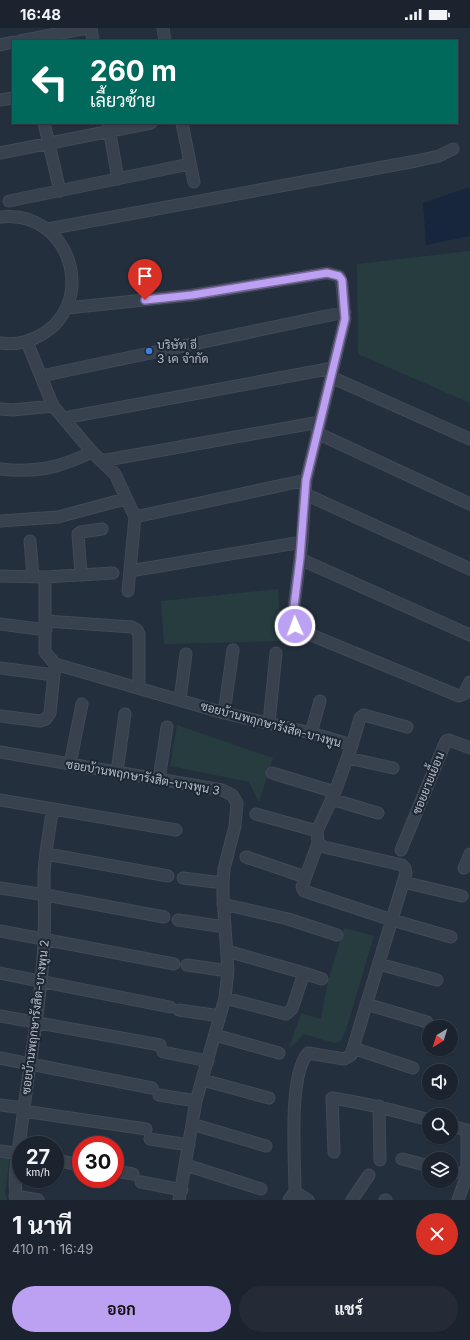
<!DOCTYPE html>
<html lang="th">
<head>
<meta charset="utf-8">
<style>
  :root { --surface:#1b232e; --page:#242b36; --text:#f1f3f6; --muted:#a0a4aa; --line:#39404a; --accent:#bca0f2 }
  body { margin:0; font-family:Inter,Sarabun,sans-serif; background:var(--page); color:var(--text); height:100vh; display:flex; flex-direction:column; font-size:15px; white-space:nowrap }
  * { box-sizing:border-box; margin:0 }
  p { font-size:13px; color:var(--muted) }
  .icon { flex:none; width:22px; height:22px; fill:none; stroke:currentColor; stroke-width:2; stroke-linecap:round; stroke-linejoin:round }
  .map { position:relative; height:1172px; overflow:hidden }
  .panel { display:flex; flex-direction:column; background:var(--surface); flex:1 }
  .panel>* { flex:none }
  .top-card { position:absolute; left:12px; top:12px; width:446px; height:84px; border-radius:0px; box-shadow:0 1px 3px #0004,0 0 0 1px var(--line); background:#00695c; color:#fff; overflow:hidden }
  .needle { width:26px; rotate:218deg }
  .tools { position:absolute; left:422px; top:992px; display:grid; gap:8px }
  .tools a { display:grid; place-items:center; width:36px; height:36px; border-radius:50%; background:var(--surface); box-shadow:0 1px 3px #0004,0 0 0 1px var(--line); font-size:20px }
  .speed { position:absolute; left:12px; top:1108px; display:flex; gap:8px; font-size:20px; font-weight:700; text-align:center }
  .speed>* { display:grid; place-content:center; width:52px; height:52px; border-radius:50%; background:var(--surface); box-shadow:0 1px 3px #0004,0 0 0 1px var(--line); line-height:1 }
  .speed small { font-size:10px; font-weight:400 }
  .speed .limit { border:6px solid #d22; background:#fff; color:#111 }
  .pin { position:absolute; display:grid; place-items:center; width:34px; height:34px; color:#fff; margin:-41px -17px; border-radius:50% 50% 50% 0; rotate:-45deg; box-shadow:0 0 4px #0007 }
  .pin .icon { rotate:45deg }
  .me { position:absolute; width:44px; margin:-22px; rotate:358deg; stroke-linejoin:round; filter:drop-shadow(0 0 3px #0008) }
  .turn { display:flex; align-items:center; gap:14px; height:84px; padding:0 12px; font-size:18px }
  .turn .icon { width:52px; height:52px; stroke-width:2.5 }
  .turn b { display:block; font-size:28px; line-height:34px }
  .round { display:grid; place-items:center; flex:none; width:42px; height:42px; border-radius:21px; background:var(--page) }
  .overview { display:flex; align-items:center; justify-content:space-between; height:68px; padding:0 12px }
  h1 { font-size:24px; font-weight:700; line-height:30px }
  .primary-button { display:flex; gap:8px; margin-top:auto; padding:8px 12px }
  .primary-button a { flex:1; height:46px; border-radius:24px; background:var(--accent); color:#111; font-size:16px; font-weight:700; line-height:46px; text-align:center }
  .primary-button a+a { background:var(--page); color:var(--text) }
  .status { display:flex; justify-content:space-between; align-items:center; height:28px; padding:0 20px; background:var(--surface); direction:ltr }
  .status svg { height:11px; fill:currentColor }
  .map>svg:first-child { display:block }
  .green { fill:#263c3f }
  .water { fill:#17263c }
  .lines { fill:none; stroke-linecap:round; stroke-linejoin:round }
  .minor-casing { stroke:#414a57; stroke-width:13 }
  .minor { stroke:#38414e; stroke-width:11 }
  .route-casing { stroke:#7a689d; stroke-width:10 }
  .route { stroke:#bca0f2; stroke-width:7 }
  .shop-dot { fill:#3f7fe0; stroke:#1d2633; stroke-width:1.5 }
  .labels { text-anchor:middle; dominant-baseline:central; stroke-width:4; stroke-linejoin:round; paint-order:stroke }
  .poi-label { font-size:12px; fill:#b4bcc9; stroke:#1d2633; text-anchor:start }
  .street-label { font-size:12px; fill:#b4bcc9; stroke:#1d2633 }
</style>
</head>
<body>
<div class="status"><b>16:48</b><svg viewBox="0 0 49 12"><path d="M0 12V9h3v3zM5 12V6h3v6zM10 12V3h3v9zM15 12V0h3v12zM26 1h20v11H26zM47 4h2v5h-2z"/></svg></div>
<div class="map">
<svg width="470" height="1172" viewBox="0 0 470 1172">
  <rect width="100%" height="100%" fill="#242f3e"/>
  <!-- green -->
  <path class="green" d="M 470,223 L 470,375 L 358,326 L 357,236 Z
    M 278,561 L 281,613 L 164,616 L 161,573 Z
    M 177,697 L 273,730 L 259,774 L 249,754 L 170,738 Z
    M 344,900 L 374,908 L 346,1002 L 340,1014 L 334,1015 L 304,1006 L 289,1021 L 301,985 L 321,991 L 328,953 Z
    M 0,1126 L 10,1128 L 5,1165 L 7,1172 L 0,1172 Z"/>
  <!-- water -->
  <path class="water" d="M 470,159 L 470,208 L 426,217 L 423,175 Z"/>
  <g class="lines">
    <defs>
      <path id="minor" d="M 91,0 L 93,13
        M 163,0 L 165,13
        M 20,13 L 87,0
        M 0,17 L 13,14
        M 0,72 L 13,70
        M 44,95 L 60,163
        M 108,95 L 118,151
        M 182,95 L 194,154
        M 0,125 L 151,95
        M 9,173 L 190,136
        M 0,189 C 72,180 101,280 35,310 C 24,315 12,317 0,315
        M 48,201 L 416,133 L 439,128 L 453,121
        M 67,280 L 192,267 L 327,245 L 339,248 L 342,256 L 345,291 L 306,452 L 302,514 L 293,587 L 295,598 L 304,604 L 459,668 L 464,666 L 470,654
        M 27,314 L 53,378 L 92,424 L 115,446 L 135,489 L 128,563
        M 41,348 L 345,284
        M 331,349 L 470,411
        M 0,381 L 13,382 L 53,378
        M 64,390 L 333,340
        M 317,405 L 470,476
        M 101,433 L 320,394
        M 0,441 C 37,445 59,440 92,424
        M 305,466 L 470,541
        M 135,489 L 306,452
        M 0,493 L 58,489 L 125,471
        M 30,513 L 33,548
        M 300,531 L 470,607
        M 130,543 L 302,514
        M 81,546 L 78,506 L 81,504 L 102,501
        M 0,548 L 45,549 L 45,624 L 55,636 L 224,685 L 311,705 L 352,717 L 335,764 L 317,803 L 318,815 L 324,819 L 402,837 L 405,840 L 406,845 L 351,1027 L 344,1031 L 308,1025 C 288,1048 295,1130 295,1164 L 289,1172
        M 45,549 L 113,545
        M 46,593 L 132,599 L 137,602 L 139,606 L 139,660
        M 0,596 L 46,602
        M 0,640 L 54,647
        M 180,672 L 186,626
        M 224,685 L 233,622
        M 0,688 L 40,693 L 46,691 L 50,685 L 55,636
        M 269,695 L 276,625
        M 311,705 L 320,673
        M 352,717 L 360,690 L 364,687 L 407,699
        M 0,724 L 222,762 L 232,767 L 237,775 L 235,798 L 224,841 L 223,855 L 223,869 L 228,943 L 225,970 L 196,1073 L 179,1172
        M 348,730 L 393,740
        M 70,736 L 82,676
        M 117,744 L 125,686
        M 272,745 L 335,764
        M 159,751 L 167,699
        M 331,771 L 378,785
        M 0,772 L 176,802
        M 256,786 L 317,803
        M 318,815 L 302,859 L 304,863 L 392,892 L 451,909
        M 401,822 L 446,713 L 449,712 L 470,720
        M 47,826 L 168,848
        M 246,829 L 305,849
        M 464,840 L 470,826
        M 183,850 L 223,855
        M 403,854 L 462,868
        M 0,860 L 46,867 L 164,889
        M 223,876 L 288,891 L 337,907
        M 178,892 L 225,899
        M 0,903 L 174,936
        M 379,936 L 437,952
        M 187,937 L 228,943
        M 0,945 L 170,979
        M 304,945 L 322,951
        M 225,970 L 286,986 L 292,981 L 304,945 L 227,923
        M 366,976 L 427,994
        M 179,982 L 220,988
        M 0,988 L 160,1017
        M 215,1007 L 279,1025
        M 353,1020 L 413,1040
        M 163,1024 L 208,1033
        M 0,1030 L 152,1060
        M 203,1052 L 269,1070
        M 159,1067 L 196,1073
        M 0,1077 L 24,1080
        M 379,1078 L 380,1132
        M 23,1083 L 146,1101
        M 192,1096 L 266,1118
        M 451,1098 L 470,1103
        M 150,1111 L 189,1117
        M 0,1123 L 21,1126
        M 334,1124 L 332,1070 C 365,1075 397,1083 429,1092
        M 402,1131 L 429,1138
        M 55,1132 L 81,1137
        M 186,1137 L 261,1161
        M 115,1143 L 133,1146
        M 451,1143 L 470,1148
        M 141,1154 L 182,1162
        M 295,1164 L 308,1172
        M 15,1168 L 38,1172
        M 18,1172 C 11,1158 19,1120 21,1103 C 27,1053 36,1003 41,953 C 45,920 45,887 44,854 C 43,830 50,805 52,782
        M 352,1172 L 369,1147
        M 385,1172 L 386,1172
        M 458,1172 L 467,1147 L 467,1102"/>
    </defs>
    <!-- minor casing -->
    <use href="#minor" class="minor-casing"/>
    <!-- minor -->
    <use href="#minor" class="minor"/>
  </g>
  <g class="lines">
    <defs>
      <path id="route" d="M 145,272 L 192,267 L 327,245 L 339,248 L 342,252 L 345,291 L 306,452 L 300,530 L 293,587 L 295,598"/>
    </defs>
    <!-- route casing -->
    <use href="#route" class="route-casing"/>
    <!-- route -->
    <use href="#route" class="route"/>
  </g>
  <!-- markers -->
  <circle class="shop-dot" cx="149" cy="323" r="4"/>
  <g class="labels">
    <!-- poi labels -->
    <g class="poi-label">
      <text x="157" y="316">บริษัท อี<tspan x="157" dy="14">3 เค จำกัด</tspan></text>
    </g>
    <!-- street labels -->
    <g class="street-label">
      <text transform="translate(271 696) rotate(15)">ซอยบ้านพฤกษารังสิต-บางพูน</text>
      <text transform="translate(143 749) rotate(10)">ซอยบ้านพฤกษารังสิต-บางพูน 3</text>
      <text transform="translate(428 755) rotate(-68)">ซอยยายเยื้อน</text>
      <text transform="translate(35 989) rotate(-83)">ซอยบ้านพฤกษารังสิต-บางพูน 2</text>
    </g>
  </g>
</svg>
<div class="tools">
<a><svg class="needle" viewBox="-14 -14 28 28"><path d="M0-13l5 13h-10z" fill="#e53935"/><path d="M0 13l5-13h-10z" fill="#a0a4aa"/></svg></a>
<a><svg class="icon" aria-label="sound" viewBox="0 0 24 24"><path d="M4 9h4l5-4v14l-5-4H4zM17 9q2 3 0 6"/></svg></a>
<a><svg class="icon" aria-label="search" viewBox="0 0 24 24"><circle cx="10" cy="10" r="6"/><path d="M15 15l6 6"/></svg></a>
<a><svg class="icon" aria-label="layers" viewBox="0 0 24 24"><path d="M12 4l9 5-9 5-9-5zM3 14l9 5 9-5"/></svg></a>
</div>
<div class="speed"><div>27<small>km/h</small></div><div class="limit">30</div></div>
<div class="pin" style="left:145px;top:272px;background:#d93025"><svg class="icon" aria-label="arrive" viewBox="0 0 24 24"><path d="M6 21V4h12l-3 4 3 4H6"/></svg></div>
<svg class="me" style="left:295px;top:598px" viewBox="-20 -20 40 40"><circle r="17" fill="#bca0f2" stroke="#fff" stroke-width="3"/><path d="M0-11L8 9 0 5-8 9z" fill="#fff"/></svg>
<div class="top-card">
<div class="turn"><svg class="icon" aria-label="left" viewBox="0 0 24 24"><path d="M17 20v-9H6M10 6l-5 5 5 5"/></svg><div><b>260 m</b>เลี้ยวซ้าย</div></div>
</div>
</div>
<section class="panel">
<div class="overview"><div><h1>1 นาที</h1><p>410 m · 16:49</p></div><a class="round" style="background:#d93025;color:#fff"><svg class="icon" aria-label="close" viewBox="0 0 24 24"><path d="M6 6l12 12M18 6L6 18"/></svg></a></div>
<div class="primary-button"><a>ออก</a><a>แชร์</a></div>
</section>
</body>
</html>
